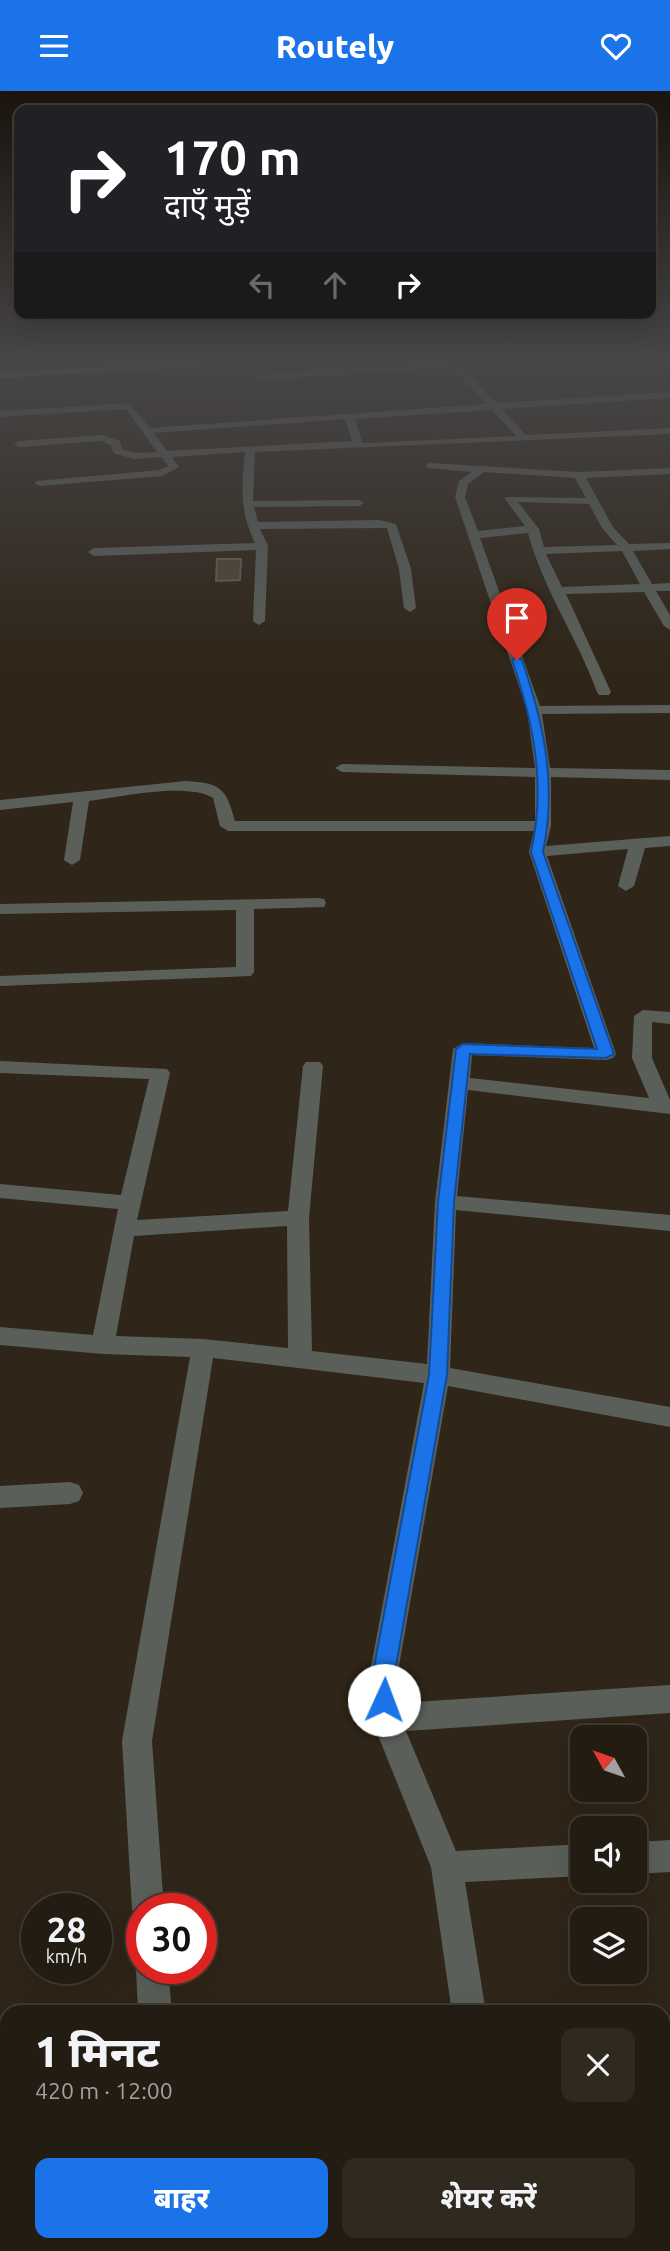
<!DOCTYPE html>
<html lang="hi">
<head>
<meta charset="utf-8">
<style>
  :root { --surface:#231c12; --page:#2f2920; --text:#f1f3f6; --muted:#a3a19f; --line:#403a32; --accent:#1a73e8 }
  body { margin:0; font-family:Ubuntu,"Noto Sans Devanagari",sans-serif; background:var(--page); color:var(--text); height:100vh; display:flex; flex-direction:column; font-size:26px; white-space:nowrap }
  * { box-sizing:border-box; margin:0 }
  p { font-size:23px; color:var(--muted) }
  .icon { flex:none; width:38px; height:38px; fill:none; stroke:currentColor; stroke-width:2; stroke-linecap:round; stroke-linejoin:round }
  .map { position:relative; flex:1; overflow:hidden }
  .side { position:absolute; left:0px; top:1914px; width:670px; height:247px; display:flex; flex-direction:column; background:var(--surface); border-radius:21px 21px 0 0; box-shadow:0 7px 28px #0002,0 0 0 2px var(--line) }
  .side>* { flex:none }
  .top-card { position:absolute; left:14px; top:14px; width:642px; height:214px; border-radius:14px; box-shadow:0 7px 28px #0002,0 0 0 2px var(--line); background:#202124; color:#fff; overflow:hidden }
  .needle { width:46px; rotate:310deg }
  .tools { position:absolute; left:570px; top:1634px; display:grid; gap:14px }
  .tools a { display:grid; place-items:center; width:77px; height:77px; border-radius:14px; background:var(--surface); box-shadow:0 7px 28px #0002,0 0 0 2px var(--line); font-size:35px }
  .speed { position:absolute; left:21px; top:1802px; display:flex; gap:14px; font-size:35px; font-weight:700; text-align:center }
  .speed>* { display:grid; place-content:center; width:91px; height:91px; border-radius:50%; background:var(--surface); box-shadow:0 7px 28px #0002,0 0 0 2px var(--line); line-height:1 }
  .speed small { font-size:18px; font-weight:400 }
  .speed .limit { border:10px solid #d22; background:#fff; color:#111 }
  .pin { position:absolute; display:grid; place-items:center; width:60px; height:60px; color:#fff; margin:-72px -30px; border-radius:50% 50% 50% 0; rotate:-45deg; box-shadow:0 0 7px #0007 }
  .pin .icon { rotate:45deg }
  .me { position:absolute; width:77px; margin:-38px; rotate:2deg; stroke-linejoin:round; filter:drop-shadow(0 0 5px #0008) }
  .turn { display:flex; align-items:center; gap:24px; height:147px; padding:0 35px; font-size:32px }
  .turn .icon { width:91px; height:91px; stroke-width:2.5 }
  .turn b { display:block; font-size:49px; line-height:60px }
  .lanes { display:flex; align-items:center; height:66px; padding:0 35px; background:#0003; justify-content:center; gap:35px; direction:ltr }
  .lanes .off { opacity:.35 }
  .round { display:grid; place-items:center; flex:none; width:74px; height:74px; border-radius:14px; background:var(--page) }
  .overview { display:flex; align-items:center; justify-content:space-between; height:119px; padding:0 35px }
  h1 { font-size:42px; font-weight:800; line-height:52px }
  .button { display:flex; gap:14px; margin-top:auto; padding:14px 35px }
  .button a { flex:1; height:80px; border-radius:14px; background:var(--accent); color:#fff; font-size:28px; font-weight:800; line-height:80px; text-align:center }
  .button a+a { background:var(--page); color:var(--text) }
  header { display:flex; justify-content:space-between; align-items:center; height:91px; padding:0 35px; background:var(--accent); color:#fff; font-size:32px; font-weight:800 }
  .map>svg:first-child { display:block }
  .building { fill:#504436; stroke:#695d4e; stroke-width:2 }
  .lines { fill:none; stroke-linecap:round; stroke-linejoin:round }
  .minor { fill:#5a6059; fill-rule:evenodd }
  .major { fill:#8d988b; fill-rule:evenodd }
  .route { fill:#1a73e8; stroke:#114b97; stroke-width:2 }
</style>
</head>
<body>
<header><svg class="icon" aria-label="menu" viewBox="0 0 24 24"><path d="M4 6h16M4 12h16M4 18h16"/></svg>Routely<svg class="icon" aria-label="heart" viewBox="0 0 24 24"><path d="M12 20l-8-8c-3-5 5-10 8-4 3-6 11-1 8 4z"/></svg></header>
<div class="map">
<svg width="670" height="2160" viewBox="0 0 670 2160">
  <rect width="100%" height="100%" fill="#2f2518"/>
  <!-- building -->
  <path class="building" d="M 217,468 L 241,468 L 240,489 L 216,490 Z"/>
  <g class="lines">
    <!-- minor -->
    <path class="minor" d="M 56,272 L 64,272 L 65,275 L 58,277 Z
      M 426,272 L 458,272 L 497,312 L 670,301 L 670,307 L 502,318 L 526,344 L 670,337 L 670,343 L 255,361 L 253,410 L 359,409 L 364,412 L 359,415 L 254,416 L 258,431 L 379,429 L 396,433 L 411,478 L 416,517 L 410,521 L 404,517 L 399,478 L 387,437 L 260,438 L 268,455 L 265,530 L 259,534 L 253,530 L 256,459 L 94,465 L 88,461 L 94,457 L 255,452 C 240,420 241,398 245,361 L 172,366 L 179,376 L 162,385 L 40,395 L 35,392 L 36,390 L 160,379 L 168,375 L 162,366 L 134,368 L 113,362 L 111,354 L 101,350 L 19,356 L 14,353 L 19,350 L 102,344 L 120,350 L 122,358 L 134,362 L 157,361 L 126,318 L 0,326 L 0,320 L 129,312 L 150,337 L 487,313 L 452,276 L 261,289 L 256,286 L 261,283 ZM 492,319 L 516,345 L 367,352 L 362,351 L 355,328 ZM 345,328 L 352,350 L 167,360 L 154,342 Z
      M 431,372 L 579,381 L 670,377 L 670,383 L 586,387 L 613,436 L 629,453 L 670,452 L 670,458 L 633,460 L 652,493 L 670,492 L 670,500 L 656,500 L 670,524 L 670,539 L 664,535 L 644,501 L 566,503 L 611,601 L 609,604 L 599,604 L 597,601 C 577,546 543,498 528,442 L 480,447 L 540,615 L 670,614 L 670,622 L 542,623 L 550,677 L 670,679 L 670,689 L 551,686 L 551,735 L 546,755 L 670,745 L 670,755 L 645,757 L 634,795 L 626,800 L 618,795 L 628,758 L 547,765 L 616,963 L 613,967 L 606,969 L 472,964 L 470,987 L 649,1007 L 632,967 L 634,925 L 643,919 L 670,921 L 670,933 L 652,931 L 652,967 L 670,1009 L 670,1023 L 468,999 L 457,1105 L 670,1124 L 670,1140 L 456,1119 L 450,1277 L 670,1316 L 670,1336 L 448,1295 L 396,1592 L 399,1612 L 670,1594 L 670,1622 L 406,1640 L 456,1760 L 583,1753 L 583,1785 L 465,1791 L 486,1922 L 452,1922 L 431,1776 L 371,1627 L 368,1592 L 424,1292 L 213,1267 L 152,1650 L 164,1818 L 142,1818 L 142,1831 L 137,1829 L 132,1818 L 122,1650 L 190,1266 L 103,1263 L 0,1254 L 0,1236 L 93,1244 L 118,1118 L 0,1107 L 0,1093 L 121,1104 L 149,988 L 0,982 L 0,970 L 167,978 L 170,982 L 137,1129 L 288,1120 L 303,975 L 306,971 L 320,971 L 323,975 L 309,1127 L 312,1260 L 427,1273 L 435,1111 L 453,958 L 463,952 L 594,957 L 529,761 L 534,740 L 228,740 L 220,735 L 213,707 C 187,691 120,706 89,710 L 80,769 L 72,774 L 64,769 L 73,711 L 0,719 L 0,709 L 186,690 C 221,692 226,697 235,730 L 535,730 L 535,686 L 342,681 L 335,677 L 342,673 L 535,677 L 527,619 L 455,406 L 459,390 L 472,381 L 427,377 L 427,373 ZM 484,381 L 575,387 L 586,407 L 506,406 L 505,408 L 525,435 L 478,440 L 465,406 L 468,393 ZM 518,411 L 589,413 L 602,437 L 617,454 L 544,456 L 539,438 ZM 622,460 L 640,493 L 562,496 L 546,463 ZM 287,1135 L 288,1257 L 203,1248 L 116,1245 L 134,1145 Z
      M 318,807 L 324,808 L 326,812 L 324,816 L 254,818 L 254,881 L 251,885 L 0,895 L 0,885 L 236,876 L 236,819 L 0,823 L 0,813 Z
      M 70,1391 L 79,1394 L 83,1402 L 79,1410 L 70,1413 L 0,1417 L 0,1395 Z
      M 670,1749 L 670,1781 L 635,1783 L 635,1751 Z
      M 140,1866 L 142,1878 L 168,1878 L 172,1922 L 138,1922 L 136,1878 Z
      M 142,2154 L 180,2154 L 180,2160 L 142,2160 Z
      M 484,2154 L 522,2154 L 523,2160 L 485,2160 Z"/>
    <!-- major -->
    <path class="major" d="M 158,272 L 211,272 L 207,275 L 0,287 L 0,281 Z"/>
  </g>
  <!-- sky -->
  <linearGradient id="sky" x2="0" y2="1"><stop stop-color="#1a140d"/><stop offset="0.47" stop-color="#474648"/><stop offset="1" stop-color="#474648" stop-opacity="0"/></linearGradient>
  <rect width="670" height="575" fill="url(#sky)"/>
  <!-- route -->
  <path class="route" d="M 517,566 L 522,569 C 544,633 557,694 543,761 L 614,963 L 606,967 L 470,963 L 454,1111 L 447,1284 L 393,1592 L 395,1609 L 392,1617 L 384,1620 L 376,1617 L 371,1592 L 429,1284 L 438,1111 L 456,958 L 463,953 L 597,958 L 531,761 C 546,694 534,633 512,569 Z"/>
</svg>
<div class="tools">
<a><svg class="needle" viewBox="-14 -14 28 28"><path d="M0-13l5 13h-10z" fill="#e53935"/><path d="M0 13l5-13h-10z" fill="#a3a19f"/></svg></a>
<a><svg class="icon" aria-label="sound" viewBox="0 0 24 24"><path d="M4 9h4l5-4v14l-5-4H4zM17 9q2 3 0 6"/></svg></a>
<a><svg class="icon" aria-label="layers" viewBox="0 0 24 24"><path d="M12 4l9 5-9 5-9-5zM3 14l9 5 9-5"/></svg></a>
</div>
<div class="speed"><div>28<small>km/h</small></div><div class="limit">30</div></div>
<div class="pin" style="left:517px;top:569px;background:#d93025"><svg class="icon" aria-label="arrive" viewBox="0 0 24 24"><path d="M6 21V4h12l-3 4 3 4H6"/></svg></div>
<svg class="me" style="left:384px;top:1609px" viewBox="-20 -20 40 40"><circle r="19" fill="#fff"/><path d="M0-13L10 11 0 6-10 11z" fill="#1a73e8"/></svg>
<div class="top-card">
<div class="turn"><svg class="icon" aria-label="right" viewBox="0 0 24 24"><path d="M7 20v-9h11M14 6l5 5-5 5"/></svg><div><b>170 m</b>दाएँ मुड़ें</div></div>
<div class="lanes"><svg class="icon off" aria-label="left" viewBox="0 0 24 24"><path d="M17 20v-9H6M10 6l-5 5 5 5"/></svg><svg class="icon off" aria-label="ahead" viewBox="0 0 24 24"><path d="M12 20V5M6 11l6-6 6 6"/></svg><svg class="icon" aria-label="right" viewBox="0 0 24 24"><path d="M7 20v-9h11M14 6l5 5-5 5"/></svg></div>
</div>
<section class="side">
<div class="overview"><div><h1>1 मिनट</h1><p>420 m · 12:00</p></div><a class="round"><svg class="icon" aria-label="close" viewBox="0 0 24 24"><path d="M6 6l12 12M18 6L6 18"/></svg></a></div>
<div class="button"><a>बाहर</a><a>शेयर करें</a></div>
</section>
</div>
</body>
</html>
